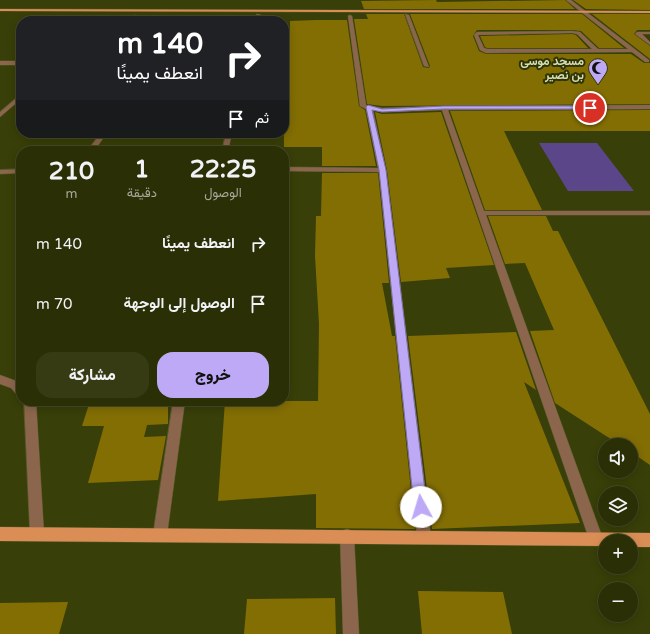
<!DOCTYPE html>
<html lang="ar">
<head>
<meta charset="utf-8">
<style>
  :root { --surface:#2b2f06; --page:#373b14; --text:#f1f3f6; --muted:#a6a99b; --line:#474a28; --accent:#bda9f5 }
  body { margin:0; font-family:"Varela Round",Vazirmatn,sans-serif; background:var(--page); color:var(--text); direction:rtl; height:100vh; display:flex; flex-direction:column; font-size:15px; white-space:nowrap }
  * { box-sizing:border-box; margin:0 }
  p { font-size:13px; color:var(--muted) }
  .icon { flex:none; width:22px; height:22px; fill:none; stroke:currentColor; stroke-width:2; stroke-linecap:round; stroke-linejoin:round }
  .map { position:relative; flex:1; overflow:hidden; direction:ltr }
  .sheet { position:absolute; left:16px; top:146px; width:273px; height:260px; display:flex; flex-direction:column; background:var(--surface); border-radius:16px; box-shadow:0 2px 10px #0003,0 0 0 1px var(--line); direction:rtl }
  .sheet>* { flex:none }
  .top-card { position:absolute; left:16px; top:16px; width:273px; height:122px; border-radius:16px; box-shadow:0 2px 10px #0003,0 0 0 1px var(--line); direction:rtl; background:#202124; color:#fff; overflow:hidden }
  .tools { position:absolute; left:598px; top:438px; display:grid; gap:8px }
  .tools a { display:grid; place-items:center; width:40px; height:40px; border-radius:50%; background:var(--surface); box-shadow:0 2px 10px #0003,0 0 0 1px var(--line); font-size:20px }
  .pin { position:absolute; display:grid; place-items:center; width:34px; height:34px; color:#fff; margin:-17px; border:2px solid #fff; border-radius:50%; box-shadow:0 1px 4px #0007 }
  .me { position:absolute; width:44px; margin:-22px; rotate:354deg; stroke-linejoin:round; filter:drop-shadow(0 0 3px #0008) }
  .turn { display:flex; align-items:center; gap:14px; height:84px; padding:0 20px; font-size:18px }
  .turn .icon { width:52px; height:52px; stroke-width:2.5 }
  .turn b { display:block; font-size:28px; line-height:34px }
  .then { display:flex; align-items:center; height:38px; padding:0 20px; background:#0003; gap:8px; font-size:15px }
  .eta { display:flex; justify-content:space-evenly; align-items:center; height:68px; text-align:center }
  .eta b { font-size:24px; font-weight:800; line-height:28px }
  .cta { display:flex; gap:8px; margin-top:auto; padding:8px 20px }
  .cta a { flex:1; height:46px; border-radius:16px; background:var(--accent); color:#111; font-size:16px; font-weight:800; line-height:46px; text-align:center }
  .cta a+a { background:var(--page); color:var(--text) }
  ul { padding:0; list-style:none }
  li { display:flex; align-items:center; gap:12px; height:60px; padding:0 20px }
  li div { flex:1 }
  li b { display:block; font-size:15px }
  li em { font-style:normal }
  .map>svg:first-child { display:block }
  .green { fill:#5b468a }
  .building { fill:#836e04 }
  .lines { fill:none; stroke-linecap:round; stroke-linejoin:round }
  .minor-casing { stroke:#555b28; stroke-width:1 }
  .major-casing { stroke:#555b28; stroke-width:1 }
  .minor { fill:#8c664c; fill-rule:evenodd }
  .major { fill:#da8e56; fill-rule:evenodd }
  .route { fill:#bda9f5; stroke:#7b6e9f }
  .labels { text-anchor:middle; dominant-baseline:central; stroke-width:4; stroke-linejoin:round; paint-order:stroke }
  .far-poi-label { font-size:12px; font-weight:bold; fill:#d7ddba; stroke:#2f3500; text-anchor:end }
</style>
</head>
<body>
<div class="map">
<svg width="650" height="634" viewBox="0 0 650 634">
  <rect width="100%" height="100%" fill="#393f08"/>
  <!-- green -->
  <path class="green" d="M 539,143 L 597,143 L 634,191 L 568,191 Z"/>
  <!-- building -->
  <path class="building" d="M 436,0 L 437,2 L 565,0 L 575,9 L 364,9 L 361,1 Z
    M 573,0 L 650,0 L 650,10 L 586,9 Z
    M 366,14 L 404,14 L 423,67 L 429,68 L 430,66 L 410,14 L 582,14 L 624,48 L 599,48 L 581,31 L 572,30 L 477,30 L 473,36 L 479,51 L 486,54 L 631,54 L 644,63 L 650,63 L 650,104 L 382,106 L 367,104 L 354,19 L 368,19 Z
    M 592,14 L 650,14 L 650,30 L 637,30 L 634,34 L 650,46 L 650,59 Z
    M 316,20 L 347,20 L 359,106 L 365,110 L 376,166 L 322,166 L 322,147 L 284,147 L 284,37 L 290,37 L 290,21 Z
    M 572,34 L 576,35 L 588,48 L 487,48 L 485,47 L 480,36 Z
    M 650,110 L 650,131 L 504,131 L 542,210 L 485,210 L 450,111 Z
    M 375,112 L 382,114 L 441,112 L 494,265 L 446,268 L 450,278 L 401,282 L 387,170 Z
    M 322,173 L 378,173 L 389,283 L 382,283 L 392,336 L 395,336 L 415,529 L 316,528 L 316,494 L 218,501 L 225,401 L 318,401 L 319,324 L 315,256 L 316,216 L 321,216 Z
    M 488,216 L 546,216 L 553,231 L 558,231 L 650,414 L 650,465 L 631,452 L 631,445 L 620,445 L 555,403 L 530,331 L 554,330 L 525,263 L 505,264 Z
    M 516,332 L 536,390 L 524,382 L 580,523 L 432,529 L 408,336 Z
    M 90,401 L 168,401 L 168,424 L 147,425 L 144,437 L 166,436 L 158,480 L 88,483 L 104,426 L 82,426 Z
    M 418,591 L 503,592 L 512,634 L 422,634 Z
    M 335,598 L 336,634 L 244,634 L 247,599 Z
    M 68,602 L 59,634 L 0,634 L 0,603 Z"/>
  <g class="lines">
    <defs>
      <path id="minor" d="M 566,0 L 571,0 L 649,60 L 649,62 L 645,62 L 632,52 L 486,53 L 480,50 L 474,35 L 477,32 L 572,31 L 580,32 L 598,49 L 628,49 ZM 572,33 L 577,34 L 592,49 L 487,49 L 484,48 L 478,35 Z
        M 257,14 L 261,15 L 260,21 L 256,21 Z
        M 405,14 L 409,15 L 429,67 L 424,66 Z
        M 135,15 L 139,16 L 135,21 L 130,21 Z
        M 350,15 L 352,16 L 366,105 L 382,108 L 444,106 L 650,105 L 650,109 L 448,110 L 484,211 L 650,211 L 650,215 L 486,215 L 603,539 L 601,544 L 596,546 L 591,544 L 589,539 L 442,110 L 382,112 L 373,110 L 386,170 L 431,537 L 429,542 L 424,544 L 419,542 L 417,537 L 379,172 L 284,171 L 284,167 L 378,168 L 366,109 L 360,106 L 348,16 Z
        M 637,32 L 650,32 L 650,34 L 642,34 L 650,42 L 650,45 L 635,34 Z
        M 0,61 L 21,61 L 21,65 L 0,65 Z
        M 21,94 L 21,99 L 0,117 L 0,112 Z
        M 101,133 L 107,133 L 94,151 L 87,151 Z
        M 226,133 L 232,133 L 228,151 L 222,151 Z
        M 21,169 L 21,173 L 0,174 L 0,170 Z
        M 0,375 L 19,382 L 21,384 L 21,396 L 17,395 L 11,388 L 0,384 Z
        M 24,401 L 36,401 L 44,534 L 42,539 L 37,541 L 32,539 L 30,534 Z
        M 173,401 L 185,401 L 167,535 L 165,540 L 160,542 L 155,540 L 153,535 Z
        M 347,529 L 352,531 L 354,536 L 359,634 L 343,634 L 340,536 L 342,531 Z"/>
      <path id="major" d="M 0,9 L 650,11 L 650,13 L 0,11 Z
        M 0,527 L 650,533 L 650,547 L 631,547 L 631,541 L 605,541 L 605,546 L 0,541 Z"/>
    </defs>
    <!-- minor casing -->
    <use href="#minor" class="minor-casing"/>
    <!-- major casing -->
    <use href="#major" class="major-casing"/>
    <!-- minor -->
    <use href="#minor" class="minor"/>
    <!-- major -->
    <use href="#major" class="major"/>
  </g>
  <!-- route -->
  <path class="route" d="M 368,105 L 382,109 L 444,106 L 590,106 L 592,108 L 590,109 L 444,109 L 382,112 L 372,110 L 386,170 L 427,507 L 425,511 L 421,512 L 416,511 L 414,507 L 379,170 L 366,107 Z"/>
  <!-- icons -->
  <defs>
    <symbol id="mosque-pin" viewBox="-11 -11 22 30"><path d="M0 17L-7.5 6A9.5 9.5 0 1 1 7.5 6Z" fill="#bda9f5" stroke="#2f3500"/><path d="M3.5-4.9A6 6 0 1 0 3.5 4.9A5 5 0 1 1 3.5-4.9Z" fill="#111"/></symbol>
  </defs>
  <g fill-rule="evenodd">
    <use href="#mosque-pin" x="587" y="57" width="22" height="30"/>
  </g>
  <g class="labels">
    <!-- far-poi labels -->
    <g class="far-poi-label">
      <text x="584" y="61">مسجد موسى<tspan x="584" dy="14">بن نصير</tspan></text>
    </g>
  </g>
</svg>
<div class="tools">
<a><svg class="icon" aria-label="sound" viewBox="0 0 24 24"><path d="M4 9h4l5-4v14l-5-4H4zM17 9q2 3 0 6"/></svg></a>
<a><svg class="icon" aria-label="layers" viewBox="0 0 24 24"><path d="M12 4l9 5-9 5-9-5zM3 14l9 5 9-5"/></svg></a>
<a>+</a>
<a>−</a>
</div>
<div class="pin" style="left:590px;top:108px;background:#d93025"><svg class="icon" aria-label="arrive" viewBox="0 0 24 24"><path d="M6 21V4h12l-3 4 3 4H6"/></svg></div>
<svg class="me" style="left:421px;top:507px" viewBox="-20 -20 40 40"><circle r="19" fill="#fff"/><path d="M0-13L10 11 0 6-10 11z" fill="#bda9f5"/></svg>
<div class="top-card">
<div class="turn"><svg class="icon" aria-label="right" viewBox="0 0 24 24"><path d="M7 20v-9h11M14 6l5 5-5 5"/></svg><div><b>140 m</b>انعطف يمينًا</div></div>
<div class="then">ثم<svg class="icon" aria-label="arrive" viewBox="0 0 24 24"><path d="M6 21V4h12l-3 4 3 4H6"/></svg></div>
</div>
<section class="sheet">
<div class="eta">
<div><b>22:25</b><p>الوصول</p></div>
<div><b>1</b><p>دقيقة</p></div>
<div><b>210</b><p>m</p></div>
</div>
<ul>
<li><svg class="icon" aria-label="right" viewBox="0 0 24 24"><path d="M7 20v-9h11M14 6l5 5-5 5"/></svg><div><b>انعطف يمينًا</b></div><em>140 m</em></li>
<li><svg class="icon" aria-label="arrive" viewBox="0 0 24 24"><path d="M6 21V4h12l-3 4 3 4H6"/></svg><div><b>الوصول إلى الوجهة</b></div><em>70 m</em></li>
</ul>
<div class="cta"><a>خروج</a><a>مشاركة</a></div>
</section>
</div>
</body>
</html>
